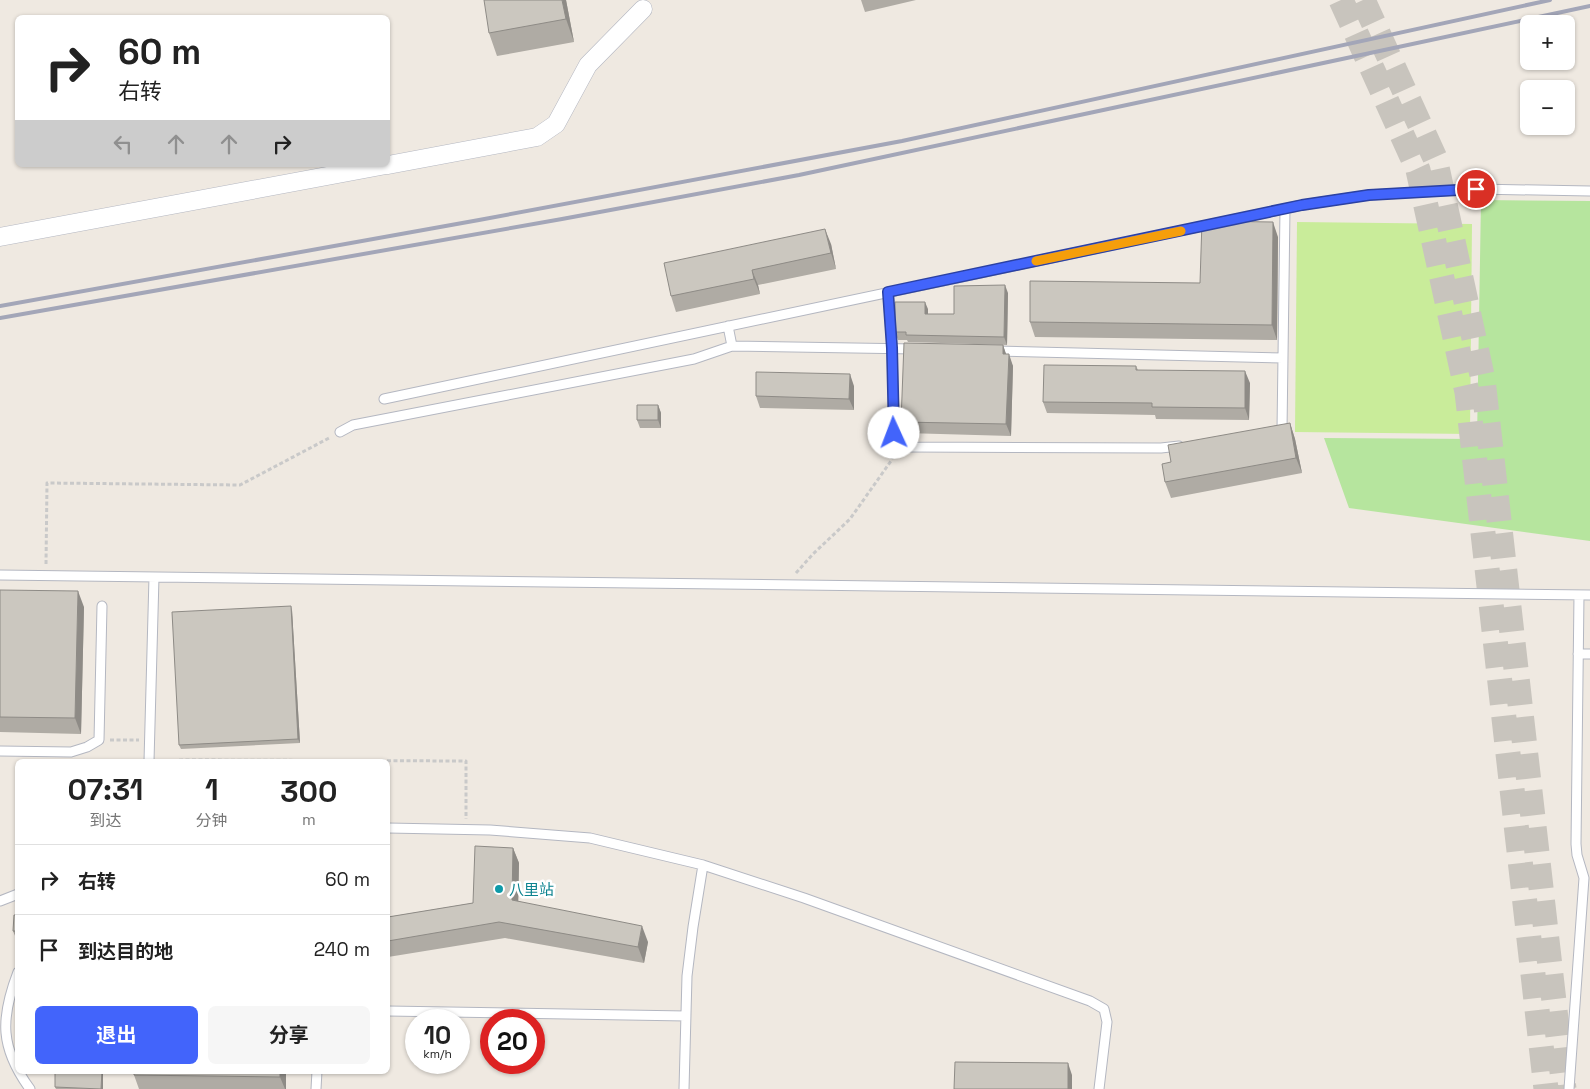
<!DOCTYPE html>
<html lang="zh">
<head>
<meta charset="utf-8">
<style>
  :root { --surface:#fff; --page:#f6f6f6; --text:#222; --muted:#767676; --line:#e0e0e0; --accent:#4264fb }
  body { margin:0; font-family:"Space Grotesk","Noto Sans SC",sans-serif; background:var(--page); color:var(--text); height:100vh; display:flex; flex-direction:column; font-size:19px; white-space:nowrap }
  * { box-sizing:border-box; margin:0 }
  p { font-size:16px; color:var(--muted) }
  .icon { flex:none; width:28px; height:28px; fill:none; stroke:currentColor; stroke-width:2; stroke-linecap:round; stroke-linejoin:round }
  .map { position:relative; flex:1; overflow:hidden }
  .sheet { position:absolute; left:15px; top:759px; width:375px; height:315px; display:flex; flex-direction:column; background:var(--surface); border-radius:8px; box-shadow:0 1px 4px #0004 }
  .sheet>* { flex:none }
  .banner { position:absolute; left:15px; top:15px; width:375px; height:152px; border-radius:8px; box-shadow:0 1px 4px #0004; background:#fff; color:var(--text); overflow:hidden }
  .buttons { position:absolute; left:1520px; top:15px; display:grid; gap:10px }
  .buttons a { display:grid; place-items:center; width:55px; height:55px; border-radius:8px; background:var(--surface); box-shadow:0 1px 4px #0004; font-size:25px }
  .speed { position:absolute; left:405px; top:1009px; display:flex; gap:10px; font-size:25px; font-weight:700; text-align:center }
  .speed>* { display:grid; place-content:center; width:65px; height:65px; border-radius:50%; background:var(--surface); box-shadow:0 1px 4px #0004; line-height:1 }
  .speed small { font-size:12px; font-weight:400 }
  .speed .limit { border:8px solid #d22; background:#fff; color:#111 }
  .pin { position:absolute; display:grid; place-items:center; width:42px; height:42px; color:#fff; margin:-21px; border:2px solid #fff; border-radius:50%; box-shadow:0 1px 5px #0007 }
  .me { position:absolute; width:55px; margin:-28px; rotate:358deg; stroke-linejoin:round; filter:drop-shadow(0 0 4px #0008) }
  .turn { display:flex; align-items:center; gap:18px; height:105px; padding:0 20px; font-size:22px }
  .turn .icon { width:65px; height:65px; stroke-width:2.5 }
  .turn b { display:block; font-size:35px; line-height:42px }
  .lanes { display:flex; align-items:center; height:48px; padding:0 20px; background:#0003; justify-content:center; gap:25px; direction:ltr }
  .lanes .off { opacity:.35 }
  .eta { display:flex; justify-content:space-evenly; align-items:center; height:85px; text-align:center }
  .eta b { font-size:30px; font-weight:700; line-height:35px }
  .button { display:flex; gap:10px; margin-top:auto; padding:10px 20px }
  .button a { flex:1; height:58px; border-radius:8px; background:var(--accent); color:#fff; font-size:20px; font-weight:700; line-height:58px; text-align:center }
  .button a+a { background:var(--page); color:var(--text) }
  ul { padding:0; list-style:none }
  li { display:flex; align-items:center; gap:15px; height:70px; padding:0 20px; border-top:1px solid var(--line) }
  li div { flex:1 }
  li b { display:block; font-size:19px }
  li em { font-style:normal }
  .map>svg:first-child { display:block }
  .grass { fill:#b6e59e }
  .pitch { fill:#c9ec9a }
  .lines { fill:none; stroke-linecap:round; stroke-linejoin:round }
  .secondary-tunnel { stroke:#c8c4bd; stroke-width:25; stroke-dasharray:25 12; stroke-linecap:butt }
  .lane-casing { stroke:#b4b7c1; stroke-width:11 }
  .street-casing { stroke:#b4b7c1; stroke-width:19 }
  .path { stroke:#c9c9c9; stroke-width:3; stroke-dasharray:4 2.5; stroke-linecap:butt }
  .lane { stroke:#fff; stroke-width:9 }
  .street { stroke:#fff; stroke-width:18 }
  .rail { stroke:#a3a6b8; stroke-width:4 }
  .wall { fill:#afaba4 }
  .shaded-wall { fill:#8e8b86 }
  .building { fill:#cbc7bf; stroke:#8e8b86 }
  .route-casing { stroke:#2b41a3; stroke-width:12 }
  .route { stroke:#4264fb; stroke-width:9 }
  .slow { stroke:#f59e0b; stroke-width:9 }
  .culture-dot { fill:#0f9aa8; stroke:#fff; stroke-width:2 }
  .labels { text-anchor:middle; dominant-baseline:central; stroke-width:5; stroke-linejoin:round; paint-order:stroke }
  .culture-label { font-size:15px; fill:#0d838f; stroke:#fff; text-anchor:start }
</style>
</head>
<body>
<div class="map">
<svg width="1590" height="1089" viewBox="0 0 1590 1089">
  <rect width="100%" height="100%" fill="#efe9e1"/>
  <!-- grass -->
  <path class="grass" d="M 1481,200 L 1590,201 L 1590,541 L 1349,508 L 1324,438 L 1477,439 Z"/>
  <!-- pitch -->
  <path class="pitch" d="M 1297,222 L 1472,224 L 1470,434 L 1295,432 Z"/>
  <g class="lines">
    <!-- secondary-tunnel -->
    <path class="secondary-tunnel" d="M 1341,0 L 1418,170 L 1467,392 L 1546,1089
      M 1363,0 L 1435,158 L 1483,380 L 1564,1089"/>
    <defs>
      <path id="lane" d="M 888,292 L 892,348 L 894,433 L 898,443 L 907,447 L 1161,448 L 1179,446
        M 728,326 L 732,346
        M 995,351 L 1283,358
        M 384,399 L 1302,205 L 1369,195 L 1476,189 L 1590,191
        M 1276,431 L 1282,430 L 1285,209
        M 340,432 L 353,425 L 694,359 L 732,346 L 915,349
        M 0,575 L 1590,595
        M 1578,654 L 1590,654
        M 0,751 L 71,752 L 87,747 L 99,740 L 102,606
        M 149,761 L 154,577
        M 388,828 L 490,830 L 590,838 L 703,865 L 804,898 L 1090,1001 L 1104,1009 L 1107,1022 L 1099,1089
        M 0,901 L 18,894
        M 18,972 C 0,1019 0,1048 30,1089
        M 388,1011 L 686,1016
        M 316,1089 L 317,1071
        M 684,1089 L 687,976 L 693,927 L 703,865
        M 1569,1089 L 1584,878 L 1577,855 L 1576,844 L 1579,595"/>
      <path id="street" d="M 388,165 L 537,137 L 556,124 L 588,65 L 643,9
        M 0,237 L 386,165"/>
    </defs>
    <!-- lane casing -->
    <use href="#lane" class="lane-casing"/>
    <!-- street casing -->
    <use href="#street" class="street-casing"/>
    <!-- path -->
    <path class="path" d="M 46,564 L 47,483 L 240,485 L 331,437
      M 796,573 L 813,554 L 850,519 L 891,461 L 894,453
      M 110,740 L 139,740
      M 166,761 L 184,760 L 466,761 L 466,819"/>
    <!-- lane -->
    <use href="#lane" class="lane"/>
    <!-- street -->
    <use href="#street" class="street"/>
    <!-- rail -->
    <path class="rail" d="M 0,306 L 479,220 L 902,141 L 1550,0
      M 0,318 L 562,219 L 799,175 L 1590,6"/>
  </g>
  <!-- wall -->
  <path class="wall" d="M 566,0 L 574,42 L 497,56 L 489,33 Z
    M 861,0 L 916,0 L 865,12 Z
    M 1278,237 L 1277,340 L 1035,337 L 1030,322 L 1200,283 Z
    M 831,244 L 836,269 L 758,285 L 760,294 L 676,312 L 671,296 Z
    M 1008,293 L 1007,345 L 908,342 L 907,340 L 898,340 L 895,332 L 928,309 L 928,314 L 954,314 Z
    M 1003,345 L 1006,354 L 1013,366 L 1011,436 L 905,433 L 901,422 Z
    M 1136,366 L 1138,370 L 1250,383 L 1249,420 L 1156,419 L 1155,415 L 1047,413 L 1043,402 Z
    M 854,386 L 854,410 L 760,408 L 756,396 Z
    M 658,405 L 661,413 L 661,428 L 640,428 L 637,420 Z
    M 1290,423 L 1295,439 L 1302,473 L 1171,498 L 1165,482 L 1171,462 Z
    M 0,590 L 84,607 L 81,734 L 0,732 Z
    M 292,610 L 300,743 L 181,749 L 179,745 Z
    M 513,848 L 519,863 L 518,901 L 648,942 L 644,963 L 505,938 L 388,957 L 388,917 L 473,903 Z
    M 18,915 L 18,943 L 13,931 Z
    M 55,1071 L 103,1071 L 103,1089 L 56,1089 L 55,1087 Z
    M 134,1071 L 286,1071 L 286,1089 L 139,1089 L 134,1075 Z"/>
  <!-- shaded-wall -->
  <path class="shaded-wall" d="M 562,0 L 566,0 L 574,42 L 566,19 Z
    M 1273,222 L 1278,237 L 1277,340 L 1272,325 Z
    M 825,229 L 831,244 L 836,269 L 831,253 Z
    M 752,270 L 758,285 L 760,294 L 754,279 Z
    M 1005,285 L 1008,293 L 1007,345 L 1004,337 Z
    M 925,302 L 928,309 L 928,322 L 925,314 Z
    M 1003,345 L 1007,357 L 1003,354 Z
    M 1009,354 L 1013,366 L 1011,436 L 1006,424 Z
    M 1245,371 L 1250,383 L 1249,420 L 1245,408 Z
    M 850,374 L 854,386 L 854,410 L 849,399 Z
    M 658,405 L 661,413 L 661,428 L 658,420 Z
    M 1290,423 L 1295,439 L 1302,473 L 1296,458 Z
    M 78,591 L 84,607 L 81,734 L 75,718 Z
    M 291,606 L 292,610 L 300,743 L 298,739 Z
    M 513,848 L 519,863 L 518,916 L 512,900 Z
    M 642,926 L 648,942 L 644,963 L 638,947 Z
    M 1068,1063 L 1072,1075 L 1072,1089 L 1068,1089 Z
    M 102,1071 L 103,1071 L 103,1089 L 101,1089 Z
    M 280,1071 L 286,1071 L 286,1089 L 285,1089 L 280,1077 Z"/>
  <!-- building -->
  <path class="building" d="M 484,0 L 562,0 L 566,19 L 489,33 Z
    M 1202,221 L 1273,222 L 1272,325 L 1030,322 L 1030,281 L 1200,283 Z
    M 825,229 L 831,253 L 752,270 L 754,279 L 671,296 L 664,263 Z
    M 1005,285 L 1004,337 L 906,335 L 906,332 L 895,332 L 895,302 L 925,302 L 925,314 L 954,314 L 954,286 Z
    M 904,343 L 1003,345 L 1003,354 L 1009,354 L 1006,424 L 901,422 Z
    M 1044,365 L 1136,366 L 1136,370 L 1245,371 L 1245,408 L 1152,407 L 1152,403 L 1043,402 Z
    M 756,372 L 850,374 L 849,399 L 756,396 Z
    M 637,405 L 658,405 L 658,420 L 637,420 Z
    M 1290,423 L 1296,458 L 1165,482 L 1162,464 L 1171,462 L 1168,445 Z
    M 0,590 L 78,591 L 75,718 L 0,717 Z
    M 291,606 L 298,739 L 179,745 L 172,612 Z
    M 475,846 L 513,848 L 512,900 L 642,926 L 638,947 L 499,922 L 388,941 L 388,917 L 473,903 Z
    M 14,915 L 18,915 L 18,931 L 13,931 Z
    M 955,1062 L 1068,1063 L 1068,1089 L 954,1089 Z
    M 55,1071 L 102,1071 L 101,1089 L 55,1087 Z
    M 134,1071 L 280,1071 L 280,1077 L 134,1075 Z"/>
  <g class="lines">
    <defs>
      <path id="route" d="M 894,433 L 892,348 L 888,292 L 1302,205 L 1369,195 L 1476,189"/>
    </defs>
    <!-- route casing -->
    <use href="#route" class="route-casing"/>
    <!-- route -->
    <use href="#route" class="route"/>
    <!-- slow -->
    <path class="slow" d="M 1036,261 L 1181,231"/>
  </g>
  <!-- markers -->
  <circle class="culture-dot" cx="499" cy="889" r="5"/>
  <g class="labels">
    <!-- culture labels -->
    <g class="culture-label">
      <text x="509" y="889">八里站</text>
    </g>
  </g>
</svg>
<div class="buttons">
<a>+</a>
<a>−</a>
</div>
<div class="speed"><div>10<small>km/h</small></div><div class="limit">20</div></div>
<div class="pin" style="left:1476px;top:189px;background:#d93025"><svg class="icon" aria-label="arrive" viewBox="0 0 24 24"><path d="M6 21V4h12l-3 4 3 4H6"/></svg></div>
<svg class="me" style="left:894px;top:433px" viewBox="-20 -20 40 40"><circle r="19" fill="#fff"/><path d="M0-13L10 11 0 6-10 11z" fill="#4264fb"/></svg>
<div class="banner">
<div class="turn"><svg class="icon" aria-label="right" viewBox="0 0 24 24"><path d="M7 20v-9h11M14 6l5 5-5 5"/></svg><div><b>60 m</b>右转</div></div>
<div class="lanes"><svg class="icon off" aria-label="left" viewBox="0 0 24 24"><path d="M17 20v-9H6M10 6l-5 5 5 5"/></svg><svg class="icon off" aria-label="ahead" viewBox="0 0 24 24"><path d="M12 20V5M6 11l6-6 6 6"/></svg><svg class="icon off" aria-label="ahead" viewBox="0 0 24 24"><path d="M12 20V5M6 11l6-6 6 6"/></svg><svg class="icon" aria-label="right" viewBox="0 0 24 24"><path d="M7 20v-9h11M14 6l5 5-5 5"/></svg></div>
</div>
<section class="sheet">
<div class="eta">
<div><b>07:31</b><p>到达</p></div>
<div><b>1</b><p>分钟</p></div>
<div><b>300</b><p>m</p></div>
</div>
<ul>
<li><svg class="icon" aria-label="right" viewBox="0 0 24 24"><path d="M7 20v-9h11M14 6l5 5-5 5"/></svg><div><b>右转</b></div><em>60 m</em></li>
<li><svg class="icon" aria-label="arrive" viewBox="0 0 24 24"><path d="M6 21V4h12l-3 4 3 4H6"/></svg><div><b>到达目的地</b></div><em>240 m</em></li>
</ul>
<div class="button"><a>退出</a><a>分享</a></div>
</section>
</div>
</body>
</html>
